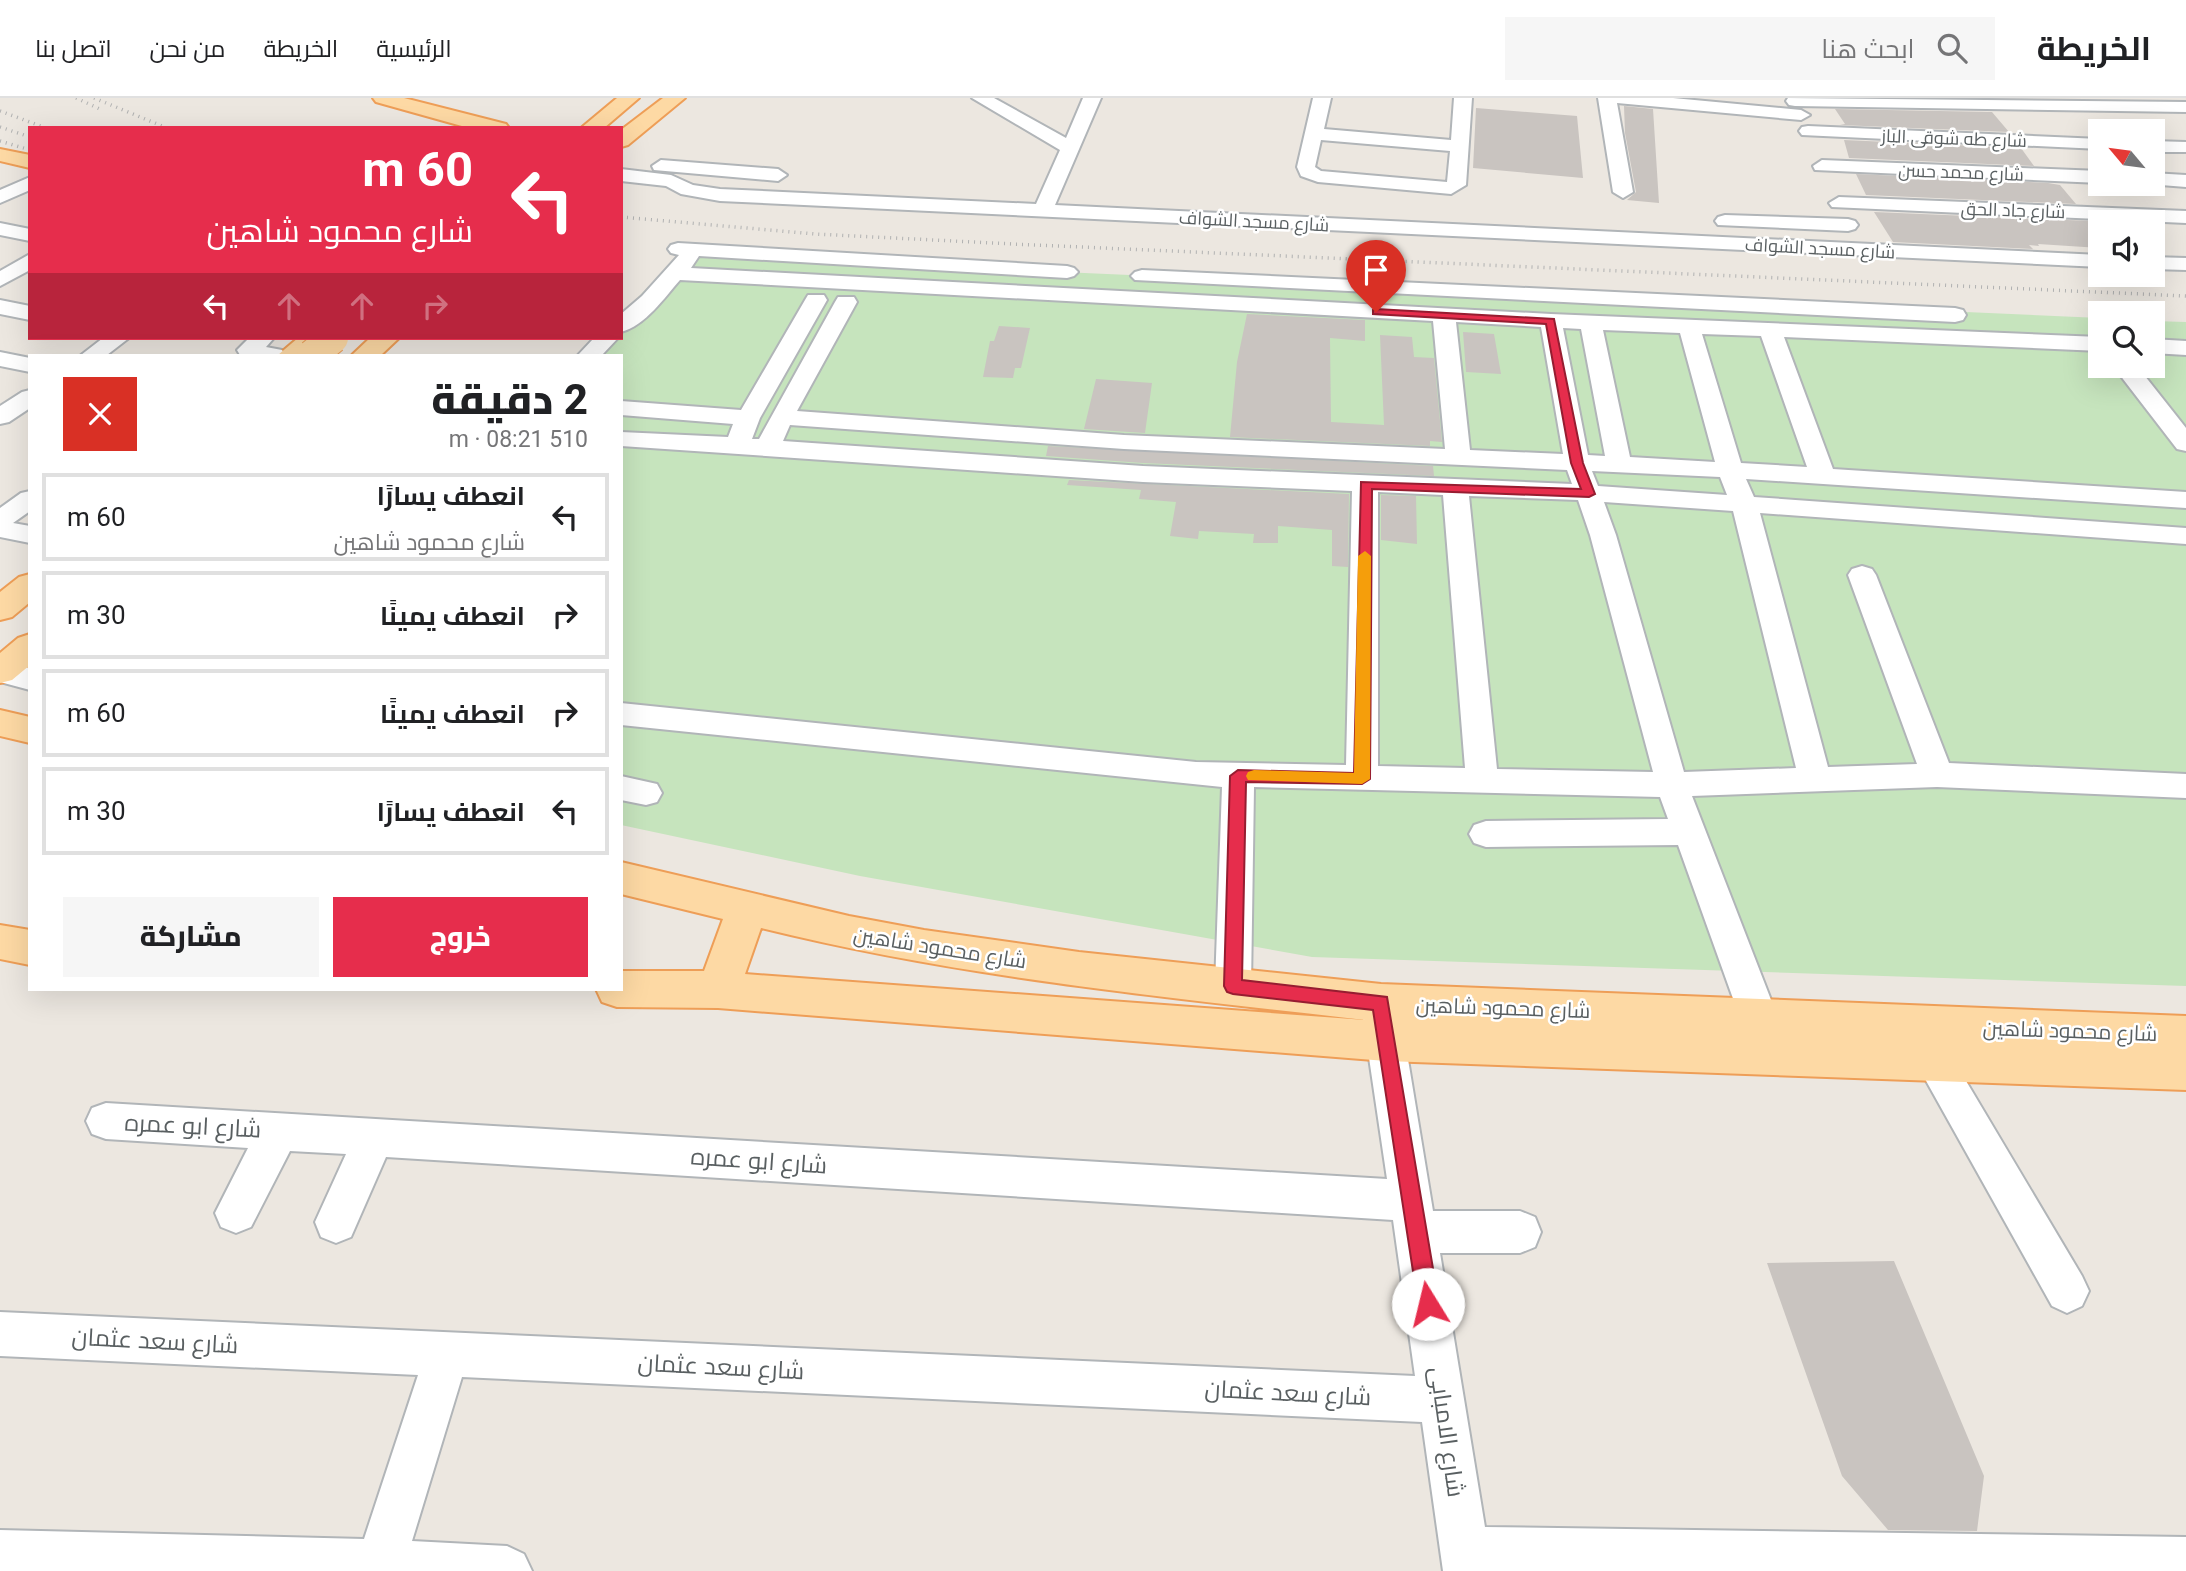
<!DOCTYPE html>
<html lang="ar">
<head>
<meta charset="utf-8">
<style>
  :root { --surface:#fff; --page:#f6f6f6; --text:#202124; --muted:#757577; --line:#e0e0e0; --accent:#e62d4c }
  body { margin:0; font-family:Roboto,Cairo,sans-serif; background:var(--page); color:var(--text); direction:rtl; height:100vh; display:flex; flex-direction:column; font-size:26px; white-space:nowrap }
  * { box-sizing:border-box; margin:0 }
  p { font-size:23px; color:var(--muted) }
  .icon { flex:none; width:38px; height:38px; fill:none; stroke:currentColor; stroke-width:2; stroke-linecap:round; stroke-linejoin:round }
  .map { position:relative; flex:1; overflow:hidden; direction:ltr }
  .side { position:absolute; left:28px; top:256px; width:595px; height:637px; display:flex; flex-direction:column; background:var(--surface); border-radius:0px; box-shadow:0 7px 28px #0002; direction:rtl }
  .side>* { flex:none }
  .hud { position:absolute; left:28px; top:28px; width:595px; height:214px; border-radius:0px; box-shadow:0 7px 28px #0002; direction:rtl; background:#e62d4c; color:#fff; overflow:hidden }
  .needle { width:46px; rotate:299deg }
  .fabs { position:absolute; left:2088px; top:21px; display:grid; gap:14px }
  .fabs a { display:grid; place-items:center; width:77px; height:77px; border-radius:0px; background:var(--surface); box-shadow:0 7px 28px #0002; font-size:35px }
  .pin { position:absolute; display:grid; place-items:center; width:60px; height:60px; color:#fff; margin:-72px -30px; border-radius:50% 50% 50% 0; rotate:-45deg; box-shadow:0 0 7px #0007 }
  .pin .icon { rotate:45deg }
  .me { position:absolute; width:77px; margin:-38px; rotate:351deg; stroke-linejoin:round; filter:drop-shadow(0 0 5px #0008) }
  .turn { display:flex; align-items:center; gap:24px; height:147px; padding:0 35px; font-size:32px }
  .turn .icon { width:91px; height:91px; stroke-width:2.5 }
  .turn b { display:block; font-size:49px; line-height:60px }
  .lanes { display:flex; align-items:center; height:66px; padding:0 35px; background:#0003; justify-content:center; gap:35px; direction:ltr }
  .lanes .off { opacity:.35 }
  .round { display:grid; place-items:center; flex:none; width:74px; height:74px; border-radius:0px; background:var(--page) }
  .headline { display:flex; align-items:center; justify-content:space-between; height:119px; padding:0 35px }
  h1 { font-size:42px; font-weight:800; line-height:52px }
  .button { display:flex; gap:14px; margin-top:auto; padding:14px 35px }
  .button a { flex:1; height:80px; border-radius:0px; background:var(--accent); color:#fff; font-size:28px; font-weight:800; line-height:80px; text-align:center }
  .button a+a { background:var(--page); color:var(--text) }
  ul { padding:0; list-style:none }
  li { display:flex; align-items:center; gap:21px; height:88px; margin:0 14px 10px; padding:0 21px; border:4px solid var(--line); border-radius:0px }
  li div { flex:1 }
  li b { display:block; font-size:26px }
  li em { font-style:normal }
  header { display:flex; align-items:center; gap:42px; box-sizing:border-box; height:98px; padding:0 35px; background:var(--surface); border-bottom:2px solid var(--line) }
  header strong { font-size:33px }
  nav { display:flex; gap:38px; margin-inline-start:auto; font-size:24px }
  .search { width:490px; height:63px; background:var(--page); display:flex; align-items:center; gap:18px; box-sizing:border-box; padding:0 24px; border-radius:0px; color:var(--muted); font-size:26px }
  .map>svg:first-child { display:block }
  .green { fill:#c6e4bd }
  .building { fill:#c9c4c0 }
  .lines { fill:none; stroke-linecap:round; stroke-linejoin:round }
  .minor-casing { stroke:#b1b5b8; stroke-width:4 }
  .major-casing { stroke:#ee9e57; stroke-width:4 }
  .minor { fill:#fff; fill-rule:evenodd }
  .major { fill:#fdd9a4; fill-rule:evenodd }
  .rail { stroke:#b0b1b1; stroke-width:3.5; stroke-dasharray:1 5; stroke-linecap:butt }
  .major-bridge-casing { stroke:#ee9e57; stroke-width:32; stroke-linecap:butt }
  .major-bridge { stroke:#fdd9a4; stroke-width:30 }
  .route { fill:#e62d4c; stroke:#961d31; stroke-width:2 }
  .slow { fill:#f59e0b }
  .labels { text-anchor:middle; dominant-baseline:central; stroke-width:5; stroke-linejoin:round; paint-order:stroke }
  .far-street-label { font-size:18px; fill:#595f61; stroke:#fff }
  .street-label { font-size:21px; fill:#595f61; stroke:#fff }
  .near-street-label { font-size:24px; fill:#595f61; stroke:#fff }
</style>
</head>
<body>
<header>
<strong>الخريطة</strong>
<div class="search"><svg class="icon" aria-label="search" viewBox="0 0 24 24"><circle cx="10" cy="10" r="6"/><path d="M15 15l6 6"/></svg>ابحث هنا</div>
<nav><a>الرئيسية</a><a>الخريطة</a><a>من نحن</a><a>اتصل بنا</a></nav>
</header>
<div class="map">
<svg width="2186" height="1473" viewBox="0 0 2186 1473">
  <rect width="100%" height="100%" fill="#ece7e0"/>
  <!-- green -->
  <path class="green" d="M 679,157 L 2100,220 L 2100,268 L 2152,268 L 2153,223 L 2186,224 L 2186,888 L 1312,859 L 860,778 L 621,727 L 621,257 L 583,257 L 600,240 L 621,240 L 621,217 Z"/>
  <!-- building -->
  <path class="building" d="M 1624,8 L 1653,11 L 1659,105 L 1627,102 L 1636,94 L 1625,35 Z
    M 1476,10 L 1577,18 L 1583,80 L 1473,70 Z
    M 1835,11 L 1992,14 L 2009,34 L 1840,27 L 1845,26 Z
    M 1844,42 L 2021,50 L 2034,68 L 1849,60 Z
    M 1856,76 L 2048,85 L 2060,87 L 2076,106 L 1866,97 Z
    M 1874,114 L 2091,123 L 2100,134 L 2100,150 L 2038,146 L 2039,148 L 2029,147 L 2033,151 L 1893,144 Z
    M 1247,216 L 1365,222 L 1365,243 L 1330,240 L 1331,324 L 1384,327 L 1380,237 L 1412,239 L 1414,259 L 1434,260 L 1442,344 L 1430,343 L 1430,348 L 1230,339 L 1237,264 Z
    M 999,228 L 1030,230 L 1021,270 L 1015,270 L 1013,280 L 983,279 L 990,243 L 994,243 Z
    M 1463,234 L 1494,236 L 1501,276 L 1466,274 Z
    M 1096,281 L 1152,285 L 1145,335 L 1084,331 Z
    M 1048,348 L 1433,368 L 1434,378 L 1143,365 L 1046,358 Z
    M 1069,382 L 1349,396 L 1348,469 L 1332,468 L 1332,432 L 1278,428 L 1278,445 L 1253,445 L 1254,436 L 1199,433 L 1198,441 L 1170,438 L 1176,404 L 1139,401 L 1141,392 L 1067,387 Z
    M 1381,397 L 1416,398 L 1417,446 L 1381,442 Z
    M 1894,1163 L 1984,1378 L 1977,1433 L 1888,1432 L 1842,1378 L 1767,1165 Z"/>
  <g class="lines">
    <defs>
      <path id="minor" d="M 972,0 L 994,0 L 1066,40 L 1083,0 L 1101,0 L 1055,107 L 2100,157 L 2100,169 L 720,103 L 681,96 L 666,88 L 621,83 L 621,71 L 671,77 L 693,87 L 720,91 L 1036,106 L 1060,52 Z
        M 1313,0 L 1331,0 L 1324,31 L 1451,42 L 1454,0 L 1472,0 L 1466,87 L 1451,96 L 1318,84 L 1301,78 L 1297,69 ZM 1321,42 L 1450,53 L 1447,84 L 1321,73 L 1315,69 Z
        M 1598,0 L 1673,0 L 1801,12 L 1810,17 L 1801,22 L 1617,5 L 1633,94 L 1623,100 L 1613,94 Z
        M 1788,0 L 2186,4 L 2186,14 L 1795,8 L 1789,7 L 1786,3 Z
        M 1808,28 L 2100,41 L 2100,51 L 1802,37 L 1799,33 L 1802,29 Z
        M 2152,43 L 2186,44 L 2186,54 L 2152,54 Z
        M 661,62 L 778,71 L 787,77 L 778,83 L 654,72 L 652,68 Z
        M 1822,62 L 2100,73 L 2100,85 L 1815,72 L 1813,68 Z
        M 2152,75 L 2186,77 L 2186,89 L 2148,86 L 2152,86 Z
        M 30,79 L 30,92 L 0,105 L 0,92 Z
        M 1839,99 L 2186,113 L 2186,125 L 1832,109 L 1829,105 Z
        M 1725,117 L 1848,121 L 1855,123 L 1858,127 L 1855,131 L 1848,133 L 1718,127 L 1715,123 L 1718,119 Z
        M 0,125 L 30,131 L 30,143 L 0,137 Z
        M 678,145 L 1067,168 L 1074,170 L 1078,174 L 1074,178 L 1067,180 L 699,158 L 691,170 L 1551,216 L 2100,239 L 2100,253 L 1784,239 L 1833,371 L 2186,394 L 2186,410 L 1746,381 L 1754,399 L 2186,430 L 2186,446 L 1760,415 L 1828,669 L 1917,666 L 1848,477 L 1852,471 L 1862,468 L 1872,471 L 1876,477 L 1949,665 L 2186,676 L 2186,700 L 1937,689 L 1692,698 L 1778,920 L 1772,932 L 1759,936 L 1746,932 L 1740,920 L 1678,747 L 1486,749 L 1474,745 L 1469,736 L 1474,727 L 1486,723 L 1668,721 L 1660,699 L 1254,689 L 1251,888 L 1246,899 L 1233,904 L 1220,899 L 1215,888 L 1222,689 L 621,627 L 621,605 L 1196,664 L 1346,667 L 1352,393 L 1143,384 L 621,348 L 621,334 L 728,339 L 733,326 L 621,317 L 621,303 L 741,312 L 805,202 L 808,197 L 824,197 L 827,202 L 760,320 L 752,341 L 759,341 L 835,204 L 838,199 L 854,199 L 857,204 L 797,313 L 1124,337 L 1445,351 L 1433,223 L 680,182 C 665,199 645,228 621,234 L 621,216 L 642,198 L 679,157 L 671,155 L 668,151 L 671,147 ZM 1456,224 L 1541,229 L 1563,356 L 1470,352 ZM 1563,230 L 1581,231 L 1605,358 L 1588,357 ZM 1603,232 L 1680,235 L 1715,364 L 1630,359 ZM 1702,236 L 1761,238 L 1807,369 L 1741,365 ZM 790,327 L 1124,351 L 1567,372 L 1572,386 L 1143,368 L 783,343 ZM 1592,373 L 1720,379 L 1727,397 L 1598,388 ZM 1378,394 L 1443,397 L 1465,670 L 1378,668 ZM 1469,398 L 1578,402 L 1590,437 L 1653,674 L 1497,671 ZM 1604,404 L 1733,413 L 1796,670 L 1684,674 L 1616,437 Z
        M 30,156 L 30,172 L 0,188 L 0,173 Z
        M 2152,159 L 2186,160 L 2186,172 L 2152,171 Z
        M 1142,172 L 1955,210 L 1963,212 L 1966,217 L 1963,222 L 1955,224 L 1135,182 L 1131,178 L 1135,174 Z
        M 0,202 L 30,208 L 30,222 L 0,216 Z
        M 103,240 L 129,240 L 107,257 L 81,257 Z
        M 249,240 L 274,240 L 266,249 L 282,252 L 285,257 L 240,257 L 237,252 Z
        M 594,240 L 618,240 L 602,257 L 578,257 Z
        M 2152,241 L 2186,243 L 2186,257 L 2152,255 Z
        M 0,254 L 30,260 L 30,274 L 0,268 Z
        M 2113,268 L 2137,268 L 2186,330 L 2186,353 L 2177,351 Z
        M 30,292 L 30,310 L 9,324 L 0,326 L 0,308 L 22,294 Z
        M 30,393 L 30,413 L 13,425 L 30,428 L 30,445 L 0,439 L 0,410 L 21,395 Z
        M 0,564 L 30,570 L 30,592 L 0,584 Z
        M 621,678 L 657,686 L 662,695 L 657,704 L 646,707 L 621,702 Z
        M 1382,903 L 1395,907 L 1401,919 L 1433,1113 L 1520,1113 L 1535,1119 L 1541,1134 L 1535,1149 L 1520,1155 L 1440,1155 L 1485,1429 L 2186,1439 L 2186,1473 L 1443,1473 L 1422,1324 L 462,1279 L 412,1443 L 507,1448 L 524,1456 L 532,1473 L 0,1473 L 0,1432 L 364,1441 L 418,1277 L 0,1258 L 0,1214 L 1415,1278 L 1393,1122 L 386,1059 L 351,1139 L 336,1145 L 321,1139 L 315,1124 L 346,1056 L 290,1053 L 251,1129 L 236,1135 L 221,1129 L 215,1115 L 248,1050 L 106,1041 L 92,1036 L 86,1023 L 92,1010 L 106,1005 L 1387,1081 L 1363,919 L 1369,907 Z
        M 1934,946 L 1947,951 L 2082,1178 L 2089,1193 L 2082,1208 L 2067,1215 L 2052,1208 L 1915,963 L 1921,951 Z"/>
      <path id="major" d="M 373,0 L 404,0 L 506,26 L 509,30 L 469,30 L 376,4 Z
        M 617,0 L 639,0 L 604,30 L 581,30 Z
        M 663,0 L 685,0 L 628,47 L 621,49 L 621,32 Z
        M 0,51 L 30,57 L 30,70 L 0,63 Z
        M 298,240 L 327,240 L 308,257 L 278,257 Z
        M 370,240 L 399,240 L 381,257 L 352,257 Z
        M 30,476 L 30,504 L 12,519 L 0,522 L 0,494 L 19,479 Z
        M 30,536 L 30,567 L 12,582 L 0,585 L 0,555 L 18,540 Z
        M 0,612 L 30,619 L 30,645 L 0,638 Z
        M 621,764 L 849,818 L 924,832 L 1079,854 L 1381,886 L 2186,918 L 2186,992 L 1386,963 L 718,910 L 617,909 L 602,904 L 596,891 L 621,891 L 621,873 L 704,873 L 723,821 L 621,796 ZM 761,830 C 959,879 1162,899 1365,922 L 745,876 Z
        M 0,827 L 30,832 L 30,867 L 0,861 Z"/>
    </defs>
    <!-- minor casing -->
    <use href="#minor" class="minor-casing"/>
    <!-- major casing -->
    <use href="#major" class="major-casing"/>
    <!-- minor -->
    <use href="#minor" class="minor"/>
    <!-- major -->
    <use href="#major" class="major"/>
    <!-- rail -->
    <path class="rail" d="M 76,0 L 102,12
      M 94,0 L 167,30
      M 0,13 L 46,30
      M 0,29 L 30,39
      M 0,43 L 30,52
      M 621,119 L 815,136 L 1013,146 L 2186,198"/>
    <defs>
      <path id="major-bridge" d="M 312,257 L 333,240"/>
    </defs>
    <!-- major-bridge casing -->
    <use href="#major-bridge" class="major-bridge-casing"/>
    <!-- major-bridge -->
    <use href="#major-bridge" class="major-bridge"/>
  </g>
  <!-- route -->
  <path class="route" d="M 1376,211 L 1554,221 L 1583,365 L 1595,396 L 1589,399 L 1372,391 L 1370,681 L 1362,686 L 1246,684 L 1242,882 L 1387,899 L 1439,1206 L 1436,1213 L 1428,1216 L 1421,1213 L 1418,1206 L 1373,912 L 1233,896 L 1227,894 L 1224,888 L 1230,678 L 1238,672 L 1354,675 L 1361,384 L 1581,391 L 1571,365 L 1546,226 L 1373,216 L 1373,212 Z"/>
  <!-- slow -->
  <path class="slow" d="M 1365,453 L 1371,458 L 1370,681 L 1362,686 L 1248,682 L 1246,678 L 1248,674 L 1254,672 L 1354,675 L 1358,458 Z"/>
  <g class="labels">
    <!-- far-street labels -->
    <g class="far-street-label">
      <text transform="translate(1954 40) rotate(2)">شارع طه شوقى الباز</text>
      <text transform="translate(1961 74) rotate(2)">شارع محمد حسن</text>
      <text transform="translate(2013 112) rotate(2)">شارع جاد الحق</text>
      <text transform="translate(1254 123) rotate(3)">شارع مسجد الشواف</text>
      <text transform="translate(1820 150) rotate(3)">شارع مسجد الشواف</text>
    </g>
    <!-- street labels -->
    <g class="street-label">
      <text transform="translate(940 850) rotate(9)">شارع محمود شاهين</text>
      <text transform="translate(1503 910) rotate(2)">شارع محمود شاهين</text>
      <text transform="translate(2070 933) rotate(2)">شارع محمود شاهين</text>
    </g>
    <!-- near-street labels -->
    <g class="near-street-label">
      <text transform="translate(193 1028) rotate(3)">شارع ابو عمره</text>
      <text transform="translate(759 1063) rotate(4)">شارع ابو عمره</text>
      <text transform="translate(155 1243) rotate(3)">شارع سعد عثمان</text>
      <text transform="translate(721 1269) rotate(3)">شارع سعد عثمان</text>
      <text transform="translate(1288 1295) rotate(3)">شارع سعد عثمان</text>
      <text transform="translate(1447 1334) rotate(82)">شارع الامبابى</text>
    </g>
  </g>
</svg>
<div class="fabs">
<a><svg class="needle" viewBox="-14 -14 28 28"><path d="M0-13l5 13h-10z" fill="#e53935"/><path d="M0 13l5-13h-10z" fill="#757577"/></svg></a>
<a><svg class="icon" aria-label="sound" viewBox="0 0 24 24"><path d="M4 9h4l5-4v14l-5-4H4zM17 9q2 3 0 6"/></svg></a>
<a><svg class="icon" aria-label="search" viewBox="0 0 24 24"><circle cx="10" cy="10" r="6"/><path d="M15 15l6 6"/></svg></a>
</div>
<div class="pin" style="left:1376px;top:214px;background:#d93025"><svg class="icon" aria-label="arrive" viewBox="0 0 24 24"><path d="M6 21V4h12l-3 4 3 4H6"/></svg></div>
<svg class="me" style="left:1428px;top:1206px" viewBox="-20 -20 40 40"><circle r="19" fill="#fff"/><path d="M0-13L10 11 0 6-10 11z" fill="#e62d4c"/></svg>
<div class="hud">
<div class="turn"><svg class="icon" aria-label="left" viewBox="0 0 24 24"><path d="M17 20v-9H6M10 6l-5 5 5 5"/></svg><div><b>60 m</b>شارع محمود شاهين</div></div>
<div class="lanes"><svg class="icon" aria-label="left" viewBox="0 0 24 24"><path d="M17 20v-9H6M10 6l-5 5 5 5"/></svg><svg class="icon off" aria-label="ahead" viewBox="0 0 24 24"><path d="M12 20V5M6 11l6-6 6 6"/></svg><svg class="icon off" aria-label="ahead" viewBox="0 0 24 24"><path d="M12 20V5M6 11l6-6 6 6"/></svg><svg class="icon off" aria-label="right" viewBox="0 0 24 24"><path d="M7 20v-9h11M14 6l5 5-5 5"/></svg></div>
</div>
<section class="side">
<div class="headline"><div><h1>2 دقيقة</h1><p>510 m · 08:21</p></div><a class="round" style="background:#d93025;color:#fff"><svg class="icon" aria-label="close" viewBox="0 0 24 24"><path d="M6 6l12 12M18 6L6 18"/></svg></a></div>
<ul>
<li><svg class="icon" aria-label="left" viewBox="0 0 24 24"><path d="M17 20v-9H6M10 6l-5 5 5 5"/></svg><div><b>انعطف يسارًا</b><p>شارع محمود شاهين</p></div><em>60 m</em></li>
<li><svg class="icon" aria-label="right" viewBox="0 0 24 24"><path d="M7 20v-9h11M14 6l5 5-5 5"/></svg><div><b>انعطف يمينًا</b></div><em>30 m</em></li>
<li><svg class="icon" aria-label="right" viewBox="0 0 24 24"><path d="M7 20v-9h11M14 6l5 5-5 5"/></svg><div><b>انعطف يمينًا</b></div><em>60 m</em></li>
<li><svg class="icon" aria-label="left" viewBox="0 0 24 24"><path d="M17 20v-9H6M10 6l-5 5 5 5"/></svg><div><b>انعطف يسارًا</b></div><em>30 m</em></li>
</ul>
<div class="button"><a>خروج</a><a>مشاركة</a></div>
</section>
</div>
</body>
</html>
